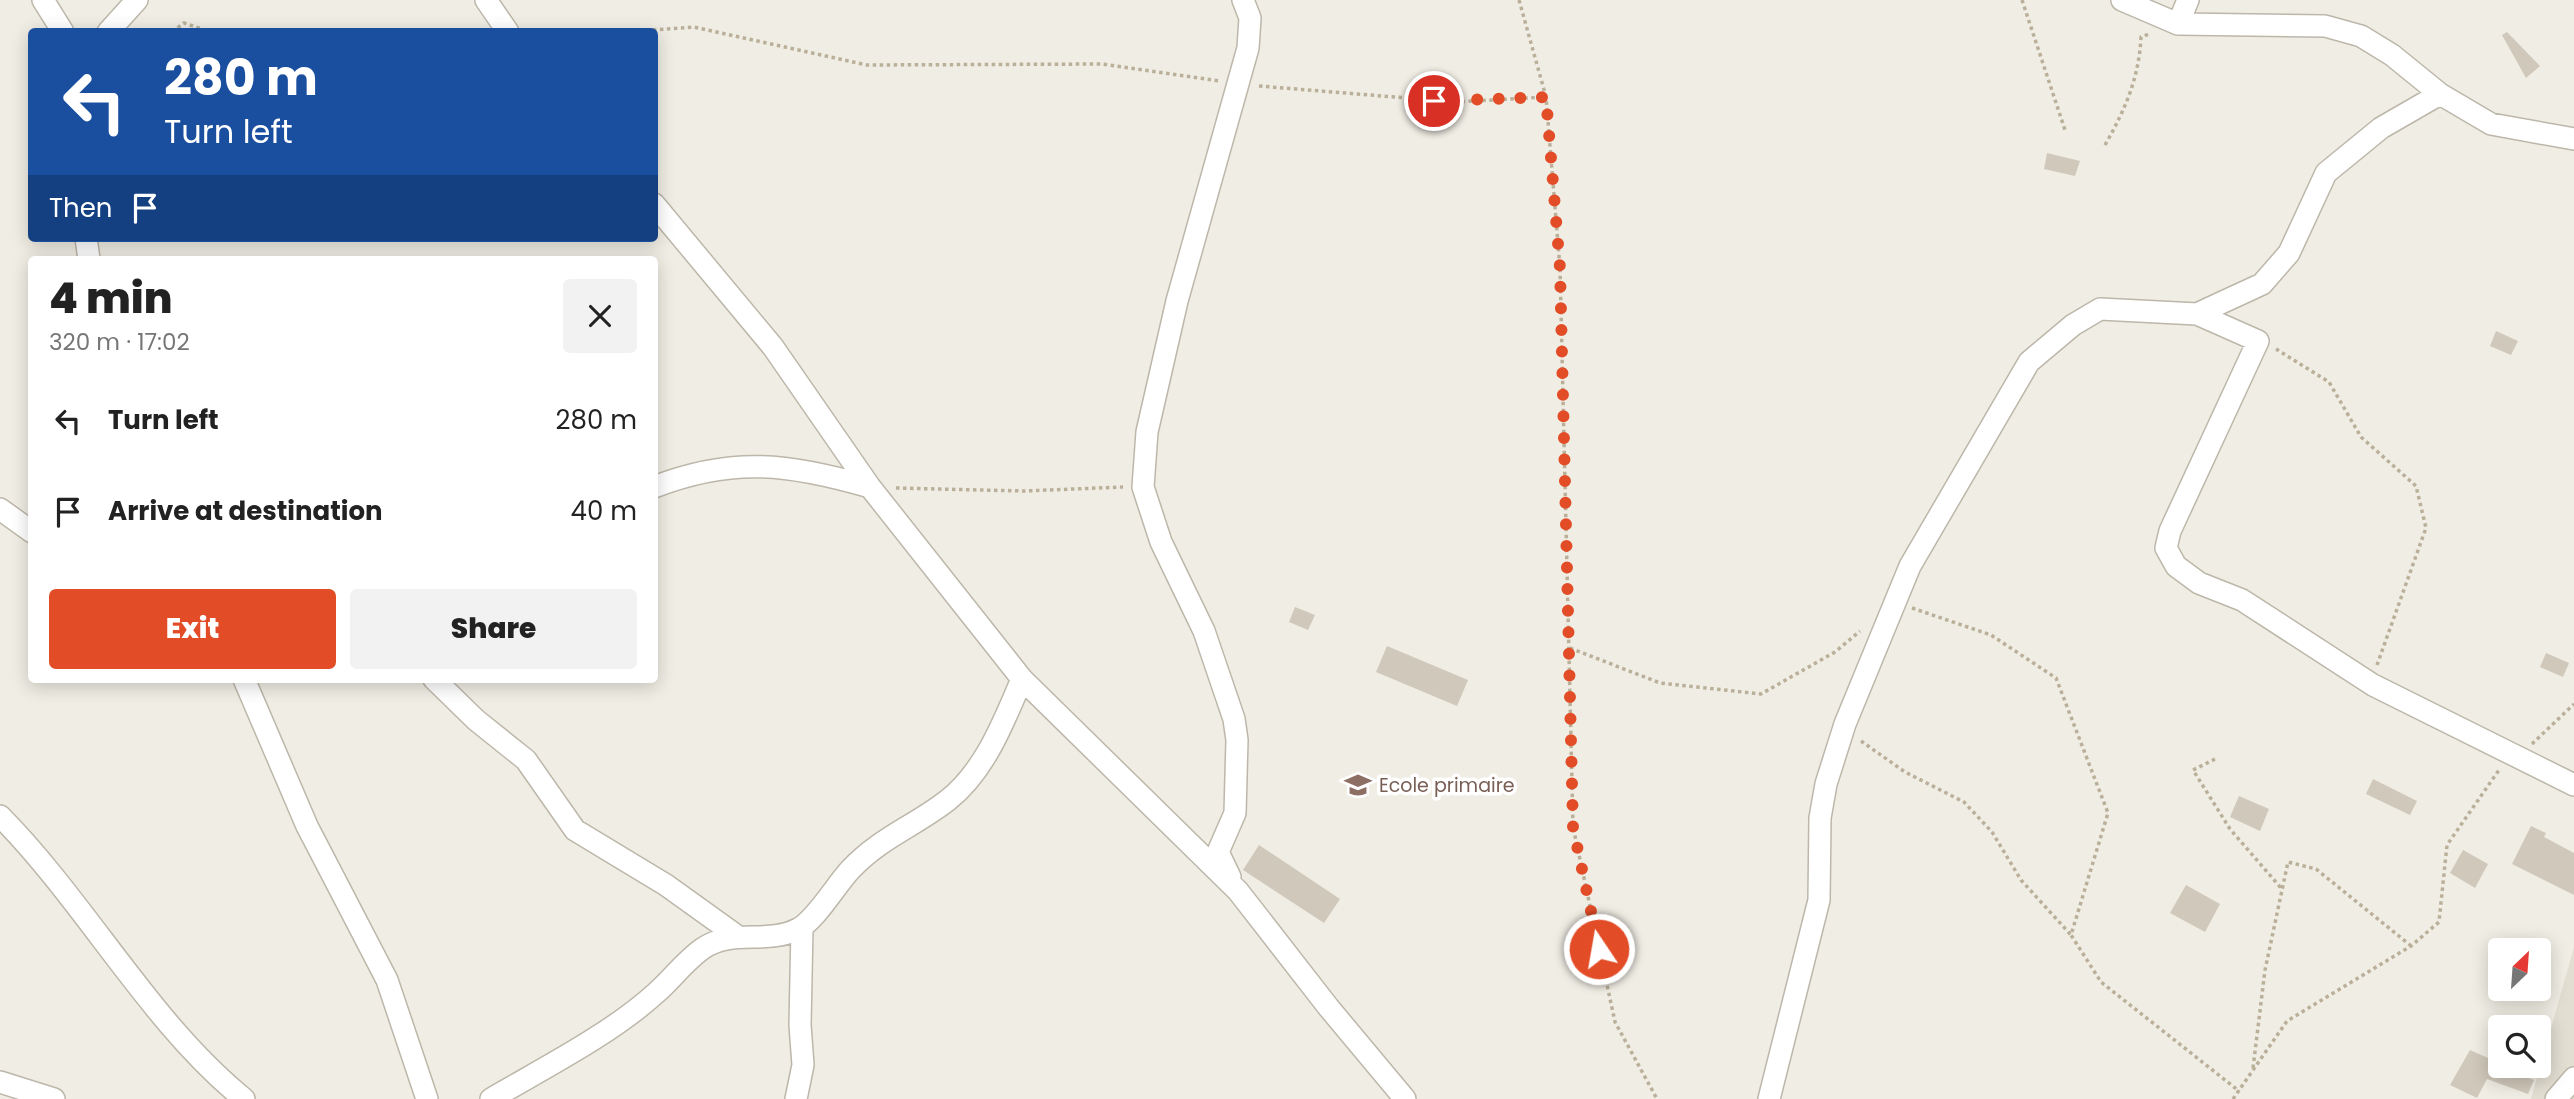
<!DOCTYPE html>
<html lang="en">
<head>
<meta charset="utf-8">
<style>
  :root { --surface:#fff; --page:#f2f2f2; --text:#222; --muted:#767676; --accent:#e24d28 }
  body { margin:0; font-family:Poppins,sans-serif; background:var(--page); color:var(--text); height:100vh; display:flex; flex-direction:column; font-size:26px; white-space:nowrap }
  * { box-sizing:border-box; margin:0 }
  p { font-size:23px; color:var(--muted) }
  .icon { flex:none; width:38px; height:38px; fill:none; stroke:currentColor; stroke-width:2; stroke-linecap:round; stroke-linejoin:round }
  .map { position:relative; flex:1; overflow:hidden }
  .details { position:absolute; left:28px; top:256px; width:630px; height:427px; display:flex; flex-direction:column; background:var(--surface); border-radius:7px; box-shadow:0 4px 18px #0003 }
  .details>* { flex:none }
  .banner { position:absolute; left:28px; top:28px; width:630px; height:214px; border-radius:7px; box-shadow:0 4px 18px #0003; background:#1a4fa0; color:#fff; overflow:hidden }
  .needle { width:46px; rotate:25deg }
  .controls { position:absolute; left:2488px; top:938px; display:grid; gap:14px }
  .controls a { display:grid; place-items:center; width:63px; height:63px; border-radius:7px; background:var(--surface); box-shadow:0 4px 18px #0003; font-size:35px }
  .pin { position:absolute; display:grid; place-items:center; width:60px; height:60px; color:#fff; margin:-30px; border:4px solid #fff; border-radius:50%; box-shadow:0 2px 7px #0007 }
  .me { position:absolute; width:77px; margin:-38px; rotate:348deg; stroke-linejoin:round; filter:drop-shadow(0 0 5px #0008) }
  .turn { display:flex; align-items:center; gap:24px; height:147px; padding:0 21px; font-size:32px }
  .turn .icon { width:91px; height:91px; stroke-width:2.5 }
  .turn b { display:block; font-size:49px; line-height:60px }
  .then { display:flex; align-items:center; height:66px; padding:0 21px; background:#0003; gap:14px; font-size:26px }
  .round { display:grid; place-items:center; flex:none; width:74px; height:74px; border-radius:7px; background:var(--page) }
  .headline { display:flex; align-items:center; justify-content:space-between; height:119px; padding:0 21px }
  h1 { font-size:42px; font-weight:800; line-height:52px }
  .primary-button { display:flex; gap:14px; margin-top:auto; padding:14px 21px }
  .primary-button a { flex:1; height:80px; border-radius:7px; background:var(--accent); color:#fff; font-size:28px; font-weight:800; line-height:80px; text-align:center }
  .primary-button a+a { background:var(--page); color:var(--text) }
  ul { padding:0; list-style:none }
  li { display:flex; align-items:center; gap:21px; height:91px; padding:0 21px }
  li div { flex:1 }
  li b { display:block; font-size:26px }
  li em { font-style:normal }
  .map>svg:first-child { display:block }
  .residential { fill:#e3ded2 }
  .building { fill:#d0c8ba }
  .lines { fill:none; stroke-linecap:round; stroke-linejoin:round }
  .minor-casing { stroke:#bdb7aa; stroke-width:24 }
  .path { stroke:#bab09a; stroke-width:3.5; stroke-dasharray:3.5 3.5; stroke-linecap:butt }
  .minor { stroke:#fff; stroke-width:21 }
  .route { stroke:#e24d28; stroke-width:12; stroke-dasharray:0 21.6 }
  .labels { text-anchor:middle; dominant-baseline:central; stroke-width:7; stroke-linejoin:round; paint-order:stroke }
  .education-label { font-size:19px; fill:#785e54; stroke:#fff; text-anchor:start }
</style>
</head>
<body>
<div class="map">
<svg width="2574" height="1099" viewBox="0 0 2574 1099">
  <rect width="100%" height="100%" fill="#f0ede4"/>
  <!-- residential -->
  <path class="residential" d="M 2574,947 L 2574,1099 L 2531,1099 Z"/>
  <!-- building -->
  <path class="building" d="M 2507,32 L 2540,66 L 2526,78 L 2502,35 Z
    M 2047,153 L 2080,161 L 2075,176 L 2044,169 Z
    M 2496,331 L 2518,341 L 2511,355 L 2490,346 Z
    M 1295,607 L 1315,615 L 1308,630 L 1289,622 Z
    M 1387,646 L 1468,680 L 1457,706 L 1376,672 Z
    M 2546,653 L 2569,663 L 2563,677 L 2540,667 Z
    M 2373,779 L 2417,801 L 2410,815 L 2366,794 Z
    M 2239,796 L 2269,809 L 2260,831 L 2230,817 Z
    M 2531,826 L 2546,833 L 2544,837 L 2574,853 L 2574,895 L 2512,864 Z
    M 1259,845 L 1340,899 L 1324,923 L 1243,870 Z
    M 2463,850 L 2488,864 L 2475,888 L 2450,873 Z
    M 2186,885 L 2220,904 L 2205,932 L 2170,913 Z
    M 2470,1050 L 2497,1062 L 2496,1066 L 2534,1080 L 2528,1094 L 2487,1079 L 2477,1098 L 2450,1085 Z"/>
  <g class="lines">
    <defs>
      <path id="minor" d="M 43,0 L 63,32
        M 486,0 L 508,32
        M 2122,0 L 2178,24 L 2325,26 L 2361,36 L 2392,55 L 2440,94 L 2491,124 L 2574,139
        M 2178,24 L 2188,0
        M 108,32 L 137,0
        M 654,204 L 773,347 L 870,487 L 1022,679 L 1238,891 L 1329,1008 L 1405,1099
        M 86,238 L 89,259
        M 2197,314 L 2258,341 L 2170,531 L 2166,548 L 2176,566 L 2199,583 L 2242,600 L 2373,685 L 2574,785
        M 654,487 C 733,456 791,464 870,487
        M 0,509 L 32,532
        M 244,679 L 307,826 L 387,980 L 427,1099
        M 434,679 L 476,720 L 526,760 L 575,830 L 666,885 L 737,936
        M 0,816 C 87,904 150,1023 244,1099
        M 1230,877 L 1218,852 L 1235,813 L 1237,740 L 1234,719 L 1204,631 L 1161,542 L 1143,487 L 1147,432 L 1177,301 L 1248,48 L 1250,18 L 1243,0
        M 0,1082 L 54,1099
        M 491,1099 C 544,1068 611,1034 656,993 C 672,979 684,962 702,949 C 732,928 767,945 798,929 C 815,921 836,885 850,870 C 881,837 915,826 948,800 C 985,771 1004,721 1022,679
        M 796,1099 L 803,1065 L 800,1025 L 802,928
        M 1769,1099 L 1819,900 L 1820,818 L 1826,784 L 1845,724 L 1910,566 L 2029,362 L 2073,325 L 2100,309 L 2197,314 L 2262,284 L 2289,253 L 2326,173 L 2381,128 L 2440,94
        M 2556,1099 L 2574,1078"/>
    </defs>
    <!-- minor casing -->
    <use href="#minor" class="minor-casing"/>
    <!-- path -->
    <path class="path" d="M 1519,0 L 1546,97 L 1560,268 L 1573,827 L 1615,1022 L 1657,1099
      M 2022,0 L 2065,130
      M 172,32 L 184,23 L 211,32
      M 625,32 L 694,27 L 867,65 L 1102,64 L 1220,81
      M 1259,86 L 1456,102 L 1546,97
      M 2105,145 C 2125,110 2139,78 2141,37 L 2149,34
      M 2276,349 L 2329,382 L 2361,437 L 2416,486 L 2426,528 L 2377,665
      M 896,488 L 1024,491 L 1123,487
      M 1912,608 L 1991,635 L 2056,678 L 2108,813 L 2071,935 L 2101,982 L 2239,1091
      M 1570,648 L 1660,683 L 1761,694 L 1835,652 L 1860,631
      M 1861,741 L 1905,772 L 1964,802 L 1992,832 L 2021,880 L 2071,935
      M 2532,744 L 2574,704
      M 2215,759 L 2193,770 L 2230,829 L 2281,888
      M 2253,1068 L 2265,970 L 2288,862 L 2316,869 L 2410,945
      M 2233,1099 L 2287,1021 L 2411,946 L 2439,922 L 2447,845 L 2499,770"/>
    <!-- minor -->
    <use href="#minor" class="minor"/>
  </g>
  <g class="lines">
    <!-- route -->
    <path class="route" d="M 1434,101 L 1546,97 L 1560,268 L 1573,827 L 1599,949"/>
  </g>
  <!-- icons -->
  <defs>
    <symbol id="school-bare" viewBox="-9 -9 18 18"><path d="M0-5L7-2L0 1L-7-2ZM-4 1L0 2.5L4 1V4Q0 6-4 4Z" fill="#8d6e63" stroke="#fff" stroke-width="2.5" paint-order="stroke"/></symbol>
  </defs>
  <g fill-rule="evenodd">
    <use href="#school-bare" x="1339" y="766" width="38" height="38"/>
  </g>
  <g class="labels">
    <!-- education labels -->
    <g class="education-label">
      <text x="1379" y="785">Ecole primaire</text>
    </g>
  </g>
</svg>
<div class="controls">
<a><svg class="needle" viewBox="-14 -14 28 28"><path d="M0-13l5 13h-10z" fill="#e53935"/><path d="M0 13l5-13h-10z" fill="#767676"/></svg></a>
<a><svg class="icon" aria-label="search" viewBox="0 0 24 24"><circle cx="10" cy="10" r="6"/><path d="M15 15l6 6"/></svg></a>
</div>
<div class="pin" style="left:1434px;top:101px;background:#d93025"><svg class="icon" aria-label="arrive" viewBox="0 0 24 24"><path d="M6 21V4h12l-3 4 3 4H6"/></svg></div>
<svg class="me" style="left:1599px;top:949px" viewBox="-20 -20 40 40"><circle r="17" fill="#e24d28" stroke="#fff" stroke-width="3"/><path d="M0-11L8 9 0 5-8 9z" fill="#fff"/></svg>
<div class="banner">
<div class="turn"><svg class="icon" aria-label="left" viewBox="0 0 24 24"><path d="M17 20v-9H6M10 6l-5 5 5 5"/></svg><div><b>280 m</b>Turn left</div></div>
<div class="then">Then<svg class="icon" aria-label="arrive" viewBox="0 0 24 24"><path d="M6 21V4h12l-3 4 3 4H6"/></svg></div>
</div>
<section class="details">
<div class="headline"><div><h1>4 min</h1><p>320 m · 17:02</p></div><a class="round"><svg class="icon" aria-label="close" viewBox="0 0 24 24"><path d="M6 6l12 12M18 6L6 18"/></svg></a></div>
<ul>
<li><svg class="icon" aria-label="left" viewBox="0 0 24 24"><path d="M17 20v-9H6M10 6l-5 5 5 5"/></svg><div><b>Turn left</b></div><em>280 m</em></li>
<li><svg class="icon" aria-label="arrive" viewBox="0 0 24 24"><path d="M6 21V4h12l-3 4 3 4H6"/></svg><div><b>Arrive at destination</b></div><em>40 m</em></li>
</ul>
<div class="primary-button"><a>Exit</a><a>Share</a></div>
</section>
</div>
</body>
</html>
